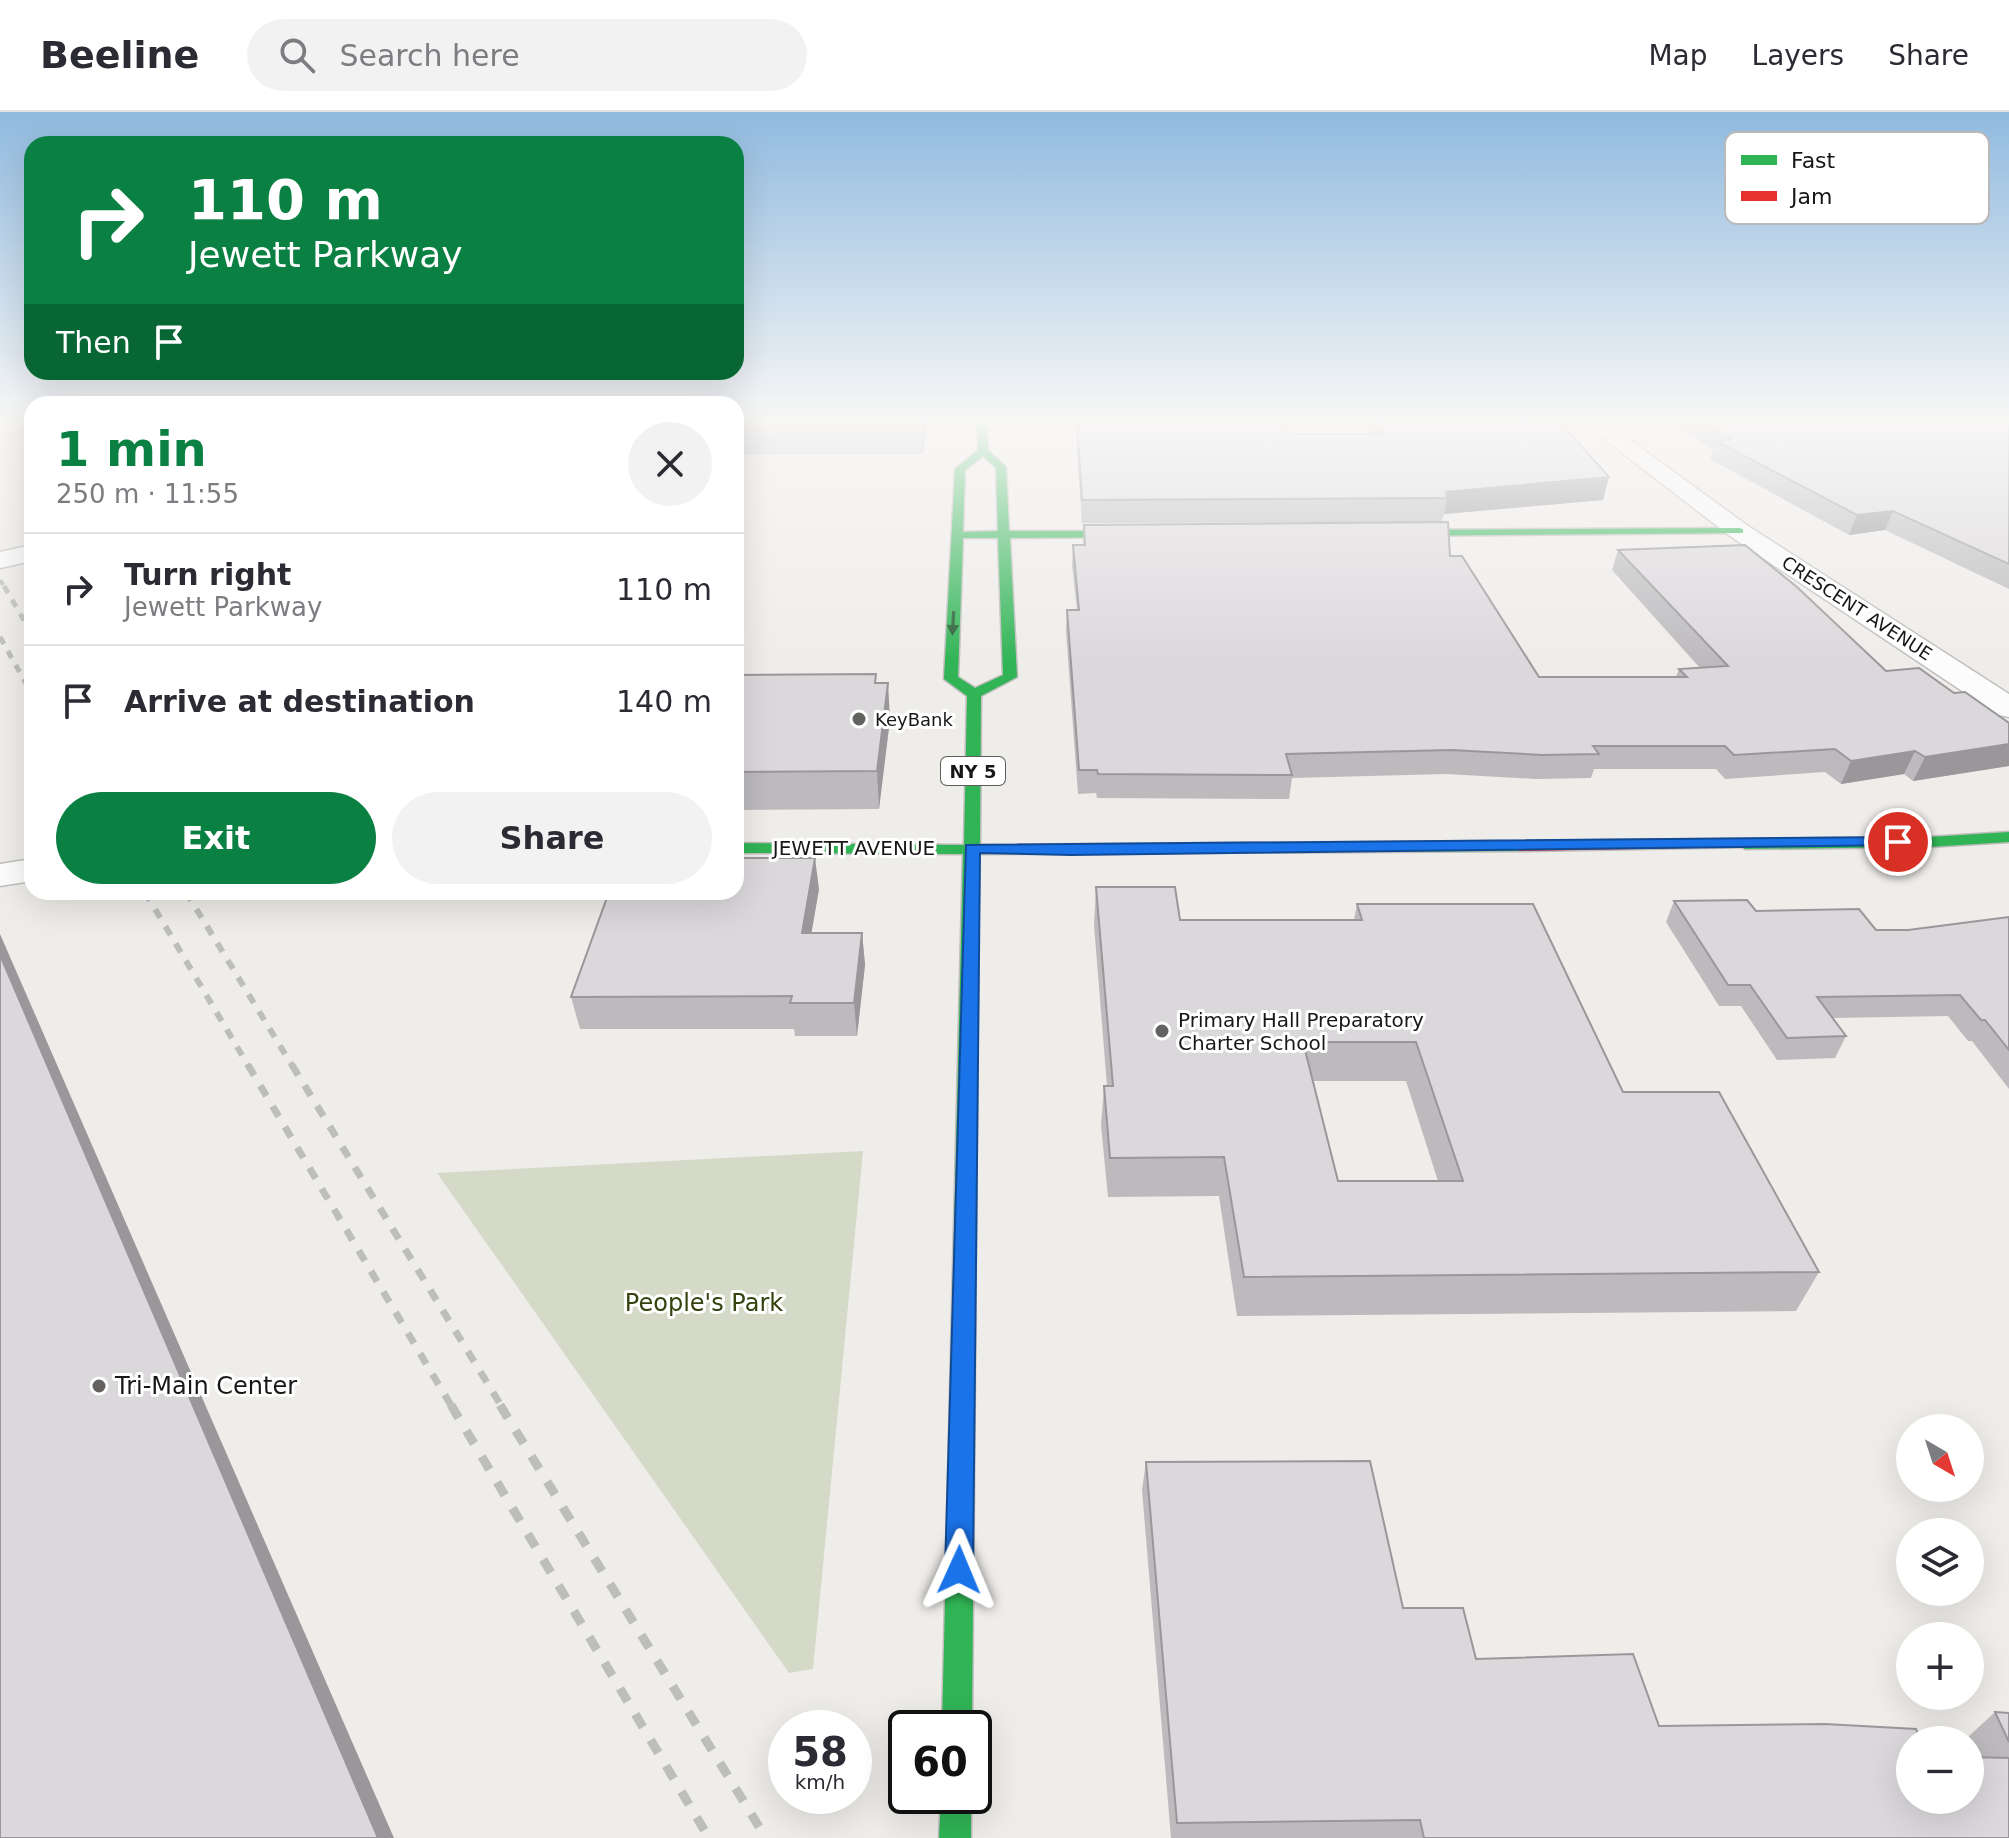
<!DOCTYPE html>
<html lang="en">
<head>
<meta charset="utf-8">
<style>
  :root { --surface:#fff; --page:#f2f2f3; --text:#2b2b33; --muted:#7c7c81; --line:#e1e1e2; --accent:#0b8043 }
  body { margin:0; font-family:"DejaVu Sans",sans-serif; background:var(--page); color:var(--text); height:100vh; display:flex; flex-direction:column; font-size:30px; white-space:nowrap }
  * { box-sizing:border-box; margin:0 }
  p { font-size:26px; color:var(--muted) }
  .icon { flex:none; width:44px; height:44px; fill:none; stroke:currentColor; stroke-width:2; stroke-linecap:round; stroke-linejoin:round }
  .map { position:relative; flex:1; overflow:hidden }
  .side { position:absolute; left:24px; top:284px; width:720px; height:504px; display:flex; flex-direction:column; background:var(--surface); border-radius:24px; box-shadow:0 8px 32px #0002 }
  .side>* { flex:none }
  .top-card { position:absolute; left:24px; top:24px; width:720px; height:244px; border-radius:24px; box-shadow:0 8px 32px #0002; background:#0b8043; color:#fff; overflow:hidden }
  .needle { width:52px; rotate:141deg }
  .controls { position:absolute; left:1896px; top:1302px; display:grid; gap:16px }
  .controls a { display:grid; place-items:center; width:88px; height:88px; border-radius:50%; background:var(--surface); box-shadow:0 8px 32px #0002; font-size:40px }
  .speed { position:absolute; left:768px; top:1598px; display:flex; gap:16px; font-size:40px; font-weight:700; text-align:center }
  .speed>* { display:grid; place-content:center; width:104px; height:104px; border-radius:50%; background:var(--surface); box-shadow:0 8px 32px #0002; line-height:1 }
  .speed small { font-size:20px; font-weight:400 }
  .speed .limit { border:4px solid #111; border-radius:12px; background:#fff; color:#111 }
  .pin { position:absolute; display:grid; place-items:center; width:68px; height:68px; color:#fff; margin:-34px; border:4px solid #fff; border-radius:50%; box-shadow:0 2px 8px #0007 }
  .me { position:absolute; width:88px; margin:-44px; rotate:1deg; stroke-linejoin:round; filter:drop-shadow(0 0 6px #0008) }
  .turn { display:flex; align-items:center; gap:28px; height:168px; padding:0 32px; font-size:36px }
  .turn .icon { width:104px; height:104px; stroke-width:2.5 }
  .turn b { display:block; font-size:56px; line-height:68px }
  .then { display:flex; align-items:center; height:76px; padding:0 32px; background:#0003; gap:16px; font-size:30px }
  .round { display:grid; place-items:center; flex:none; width:84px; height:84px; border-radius:42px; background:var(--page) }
  .headline { display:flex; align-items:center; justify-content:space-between; height:136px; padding:0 32px }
  h1 { font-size:48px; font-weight:700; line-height:60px; color:var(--accent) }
  .action { display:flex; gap:16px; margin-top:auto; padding:16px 32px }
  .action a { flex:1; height:92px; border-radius:48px; background:var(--accent); color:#fff; font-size:32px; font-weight:700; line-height:92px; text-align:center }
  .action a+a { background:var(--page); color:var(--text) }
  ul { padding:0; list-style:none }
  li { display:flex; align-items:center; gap:24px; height:112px; padding:0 32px; border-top:2px solid var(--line) }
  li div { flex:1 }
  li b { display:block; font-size:30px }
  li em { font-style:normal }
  header { display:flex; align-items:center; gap:48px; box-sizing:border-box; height:112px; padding:0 40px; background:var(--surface); border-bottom:2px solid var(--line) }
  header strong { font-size:38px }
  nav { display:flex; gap:44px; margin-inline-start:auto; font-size:28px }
  .search { width:560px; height:72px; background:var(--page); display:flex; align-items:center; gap:20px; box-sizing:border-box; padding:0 28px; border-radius:44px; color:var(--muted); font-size:30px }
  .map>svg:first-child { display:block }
  .green { fill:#d5d9c8 }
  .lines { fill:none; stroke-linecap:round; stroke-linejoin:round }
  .street-casing { stroke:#c0bebc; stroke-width:3 }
  .fast-casing { stroke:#c0bebc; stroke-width:3 }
  .jam-casing { stroke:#c0bebc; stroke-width:3 }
  .street { fill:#fdfcfc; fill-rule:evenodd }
  .fast { fill:#30b455; fill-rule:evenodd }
  .jam { fill:#e5322d; fill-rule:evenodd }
  .rail-far4 { stroke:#bdbdbb; stroke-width:4; stroke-dasharray:6 6; stroke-linecap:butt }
  .rail-far3 { stroke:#bdbdbb; stroke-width:5; stroke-dasharray:8 8; stroke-linecap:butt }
  .rail-far2 { stroke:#bdbdbb; stroke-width:6; stroke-dasharray:10 10; stroke-linecap:butt }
  .rail-far1 { stroke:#bdbdbb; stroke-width:7; stroke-dasharray:12 12; stroke-linecap:butt }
  .rail { stroke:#bdbdbb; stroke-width:9; stroke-dasharray:15 15; stroke-linecap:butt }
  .wall { fill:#bcbabd; fill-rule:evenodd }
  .shaded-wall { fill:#99979a }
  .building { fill:#dbd8dc; stroke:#99979a; stroke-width:2; fill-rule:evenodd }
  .oneway { fill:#235e32 }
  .route { fill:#1a73e8; stroke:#114b97; stroke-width:2 }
  .poi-dot { fill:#636260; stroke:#fff; stroke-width:3 }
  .labels { text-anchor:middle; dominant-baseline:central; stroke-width:6; stroke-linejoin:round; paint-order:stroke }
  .far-street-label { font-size:18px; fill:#181715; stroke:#fff }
  .far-poi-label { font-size:18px; fill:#181715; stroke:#fff; text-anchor:start }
  .shield { fill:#fff; stroke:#5d5d5b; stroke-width:2 }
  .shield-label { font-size:18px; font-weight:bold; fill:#181715 }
  .street-label { font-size:20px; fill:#181715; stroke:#fff }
  .poi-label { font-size:20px; fill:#181715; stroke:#fff; text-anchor:start }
  .near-park-label { font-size:24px; fill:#34420d; stroke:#fff }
  .near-poi-label { font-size:24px; fill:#181715; stroke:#fff; text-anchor:start }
  .key { fill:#fff; stroke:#bab9b9; stroke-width:2 }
  .key-label { font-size:22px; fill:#181715 }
</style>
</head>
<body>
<header>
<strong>Beeline</strong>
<div class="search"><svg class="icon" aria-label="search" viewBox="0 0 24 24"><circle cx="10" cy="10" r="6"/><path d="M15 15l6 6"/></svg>Search here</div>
<nav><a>Map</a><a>Layers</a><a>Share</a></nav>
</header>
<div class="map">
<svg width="2009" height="1726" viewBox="0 0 2009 1726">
  <rect width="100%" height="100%" fill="#efedea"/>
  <!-- green -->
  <path class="green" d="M 863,1039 L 813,1557 L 789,1561 L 437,1061 Z"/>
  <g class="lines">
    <defs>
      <path id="street" d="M 32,309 L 32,316 L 0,322 L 0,310 Z
        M 1581,309 L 1604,309 L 1748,414 L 2009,582 L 2009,605 L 1998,603 L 1730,424 Z
        M 32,433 L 32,449 L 0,456 L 0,440 Z
        M 32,747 L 32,769 L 0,774 L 0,752 Z"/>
      <path id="fast" d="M 977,309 L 987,309 L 988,338 L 1006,355 L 1009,419 L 1142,419 L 1148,422 L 1142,425 L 1010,426 L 1017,565 L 981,584 L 980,733 L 1519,729 L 1527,734 L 1519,739 L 979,742 L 972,1616 L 942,1616 L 963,742 L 736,741 L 736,731 L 964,733 L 967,584 L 944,567 L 955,357 L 978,338 ZM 983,344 L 996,356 L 998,419 L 963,420 L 965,358 ZM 963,426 L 998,426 L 1003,563 L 975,576 L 958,565 Z
        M 1739,416 L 1743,417 L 1743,421 L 1391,424 L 1385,421 L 1391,418 Z
        M 2009,720 L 2009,730 L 1929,735 L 1745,737 L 1737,732 L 1745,727 L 1929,725 Z
        M 941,1684 L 971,1684 L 971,1726 L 939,1726 Z"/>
      <path id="jam" d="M 1745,727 L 1753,732 L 1751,735 L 1519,739 L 1511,734 L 1519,729 Z"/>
    </defs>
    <!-- street casing -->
    <use href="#street" class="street-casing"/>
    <!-- fast casing -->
    <use href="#fast" class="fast-casing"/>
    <!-- jam casing -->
    <use href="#jam" class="jam-casing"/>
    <!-- street -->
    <use href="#street" class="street"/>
    <!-- fast -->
    <use href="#fast" class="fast"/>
    <!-- jam -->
    <use href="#jam" class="jam"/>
    <!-- rail-far4 -->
    <path class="rail-far4" d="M 0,468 L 5,476"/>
    <!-- rail-far3 -->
    <path class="rail-far3" d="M 4,474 L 32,522
      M 0,525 L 32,582"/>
    <!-- rail-far2 -->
    <path class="rail-far2" d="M 145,780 L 249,955
      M 186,780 L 293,955"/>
    <!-- rail-far1 -->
    <path class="rail-far1" d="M 248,953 L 452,1295
      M 292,953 L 502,1295"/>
    <!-- rail -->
    <path class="rail" d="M 451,1293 L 709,1726
      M 500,1293 L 766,1726"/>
  </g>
  <!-- wall -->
  <path class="wall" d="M 736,309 L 927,309 L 923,342 L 736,342 Z
    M 1075,309 L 1284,309 L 1290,322 L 1369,322 L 1362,309 L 1559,309 L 1603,388 L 1444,402 L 1442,410 L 1082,411 Z
    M 1666,309 L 2009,309 L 2009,477 L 1885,418 L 1849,423 L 1710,347 L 1713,337 Z
    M 1084,413 L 1450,444 L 1539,565 L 1676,565 L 1679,557 L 1700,556 L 1612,458 L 1618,438 L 1886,559 L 1954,581 L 2009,611 L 2009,654 L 1913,669 L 1904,662 L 1841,672 L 1825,660 L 1725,667 L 1716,657 L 1594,657 L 1591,666 L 1536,667 L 1446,662 L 1292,666 L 1289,687 L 1097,686 L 1096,681 L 1078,682 L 1066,519 L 1067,498 L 1077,498 L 1072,454 L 1073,433 L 1083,433 Z
    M 736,563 L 876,571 L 890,607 L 879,697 L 736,698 Z
    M 1096,775 L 1180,808 L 1354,808 L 1357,792 L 1623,980 L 1819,1160 L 1796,1199 L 1237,1204 L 1219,1084 L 1108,1085 L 1101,1013 L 1104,974 L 1107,974 L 1094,813 ZM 1313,969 L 1406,969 L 1438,1069 L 1338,1069 Z
    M 819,777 L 811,821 L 862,821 L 865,853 L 857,924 L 795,924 L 794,917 L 580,917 L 571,885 Z
    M 1674,789 L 1756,799 L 1876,818 L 1908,818 L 2009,805 L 2009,977 L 1972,929 L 1968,929 L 1948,904 L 1833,906 L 1846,924 L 1835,946 L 1777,948 L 1741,894 L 1719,894 L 1666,810 Z
    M 1146,1350 L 1403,1496 L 1476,1547 L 1659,1614 L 1910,1688 L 1977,1645 L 1970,1628 L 1968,1625 L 1995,1600 L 2009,1601 L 2009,1726 L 1171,1726 L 1142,1378 Z"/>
  <!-- shaded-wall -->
  <path class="shaded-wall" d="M 923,309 L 927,309 L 923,342 L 922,312 Z
    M 1609,365 L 1603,388 L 1444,402 L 1447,386 L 1446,380 Z
    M 1893,399 L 1885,418 L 1849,423 L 1857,403 Z
    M 888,571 L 890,607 L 879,697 L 877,659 Z
    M 2009,632 L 2009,654 L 1913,669 L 1925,645 Z
    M 1915,639 L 1904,662 L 1841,672 L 1851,649 Z
    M 815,746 L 819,777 L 806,853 L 802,821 Z
    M 862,821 L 865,853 L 857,924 L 854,891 Z
    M 0,822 L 394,1726 L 378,1726 L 0,843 Z"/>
  <!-- building -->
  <path class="building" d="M 736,309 L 923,309 L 922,312 L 736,312 Z
    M 1077,309 L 1284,309 L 1290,322 L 1384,322 L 1377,309 L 1559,309 L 1609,365 L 1446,380 L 1447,386 L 1082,388 Z
    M 1700,309 L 2009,309 L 2009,452 L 1893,399 L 1857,403 L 1716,329 L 1732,327 Z
    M 1448,410 L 1450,444 L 1462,444 L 1539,565 L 1687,565 L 1679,557 L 1728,554 L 1618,438 L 1745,433 L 1797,475 L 1886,559 L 1919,556 L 1954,581 L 1965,580 L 2009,611 L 2009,632 L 1925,645 L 1915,639 L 1851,649 L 1835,637 L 1734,643 L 1725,634 L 1593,634 L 1599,642 L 1542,643 L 1451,638 L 1286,642 L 1292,663 L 1098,662 L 1097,658 L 1079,658 L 1067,498 L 1079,498 L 1073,433 L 1085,433 L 1084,413 Z
    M 876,562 L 875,571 L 888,571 L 877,659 L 736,660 L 736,563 Z
    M 736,746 L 815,746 L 802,821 L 862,821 L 854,891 L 790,891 L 792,884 L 571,885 L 609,780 L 736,780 Z
    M 1096,775 L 1175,775 L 1180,808 L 1362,808 L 1357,792 L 1533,792 L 1623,980 L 1719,980 L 1819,1160 L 1244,1165 L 1224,1045 L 1110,1046 L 1104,974 L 1113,974 ZM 1303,930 L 1416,930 L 1463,1069 L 1338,1069 Z
    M 1747,788 L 1756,799 L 1859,797 L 1876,818 L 1908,818 L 2009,805 L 2009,938 L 1985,908 L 1981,908 L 1960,883 L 1817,885 L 1846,924 L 1787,926 L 1750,873 L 1728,873 L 1674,789 Z
    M 0,843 L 378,1726 L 0,1726 Z
    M 1370,1349 L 1403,1496 L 1463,1496 L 1476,1547 L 1633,1542 L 1659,1614 L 1825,1612 L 1916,1617 L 1921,1628 L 1910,1628 L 1910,1688 L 1970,1688 L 1970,1645 L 2009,1646 L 2009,1726 L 1424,1726 L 1420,1708 L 1177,1711 L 1146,1350 Z
    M 1995,1600 L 2009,1601 L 2009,1630 Z"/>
  <!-- one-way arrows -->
  <defs><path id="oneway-solid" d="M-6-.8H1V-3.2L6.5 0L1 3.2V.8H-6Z" transform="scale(2)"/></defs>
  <use class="oneway" href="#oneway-solid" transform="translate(953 511) rotate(93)"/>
  <!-- sky -->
  <linearGradient id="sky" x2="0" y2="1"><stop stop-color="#90badf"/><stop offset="0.56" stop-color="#f8f7f6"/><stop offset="1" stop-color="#f8f7f6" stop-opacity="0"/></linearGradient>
  <rect width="2009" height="551" fill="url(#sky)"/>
  <!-- route -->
  <path class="route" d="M 1898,725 L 1904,727 L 1904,733 L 1071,743 L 980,741 L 973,1458 L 969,1467 L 959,1471 L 949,1467 L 945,1458 L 966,733 Z"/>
  <!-- markers -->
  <g class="poi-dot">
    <circle cx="859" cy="607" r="8"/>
    <circle cx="1162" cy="919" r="8"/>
    <circle cx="99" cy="1274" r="8"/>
  </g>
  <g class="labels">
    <!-- far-street labels -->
    <g class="far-street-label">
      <text transform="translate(1857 496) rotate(33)">CRESCENT AVENUE</text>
    </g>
    <!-- far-poi labels -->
    <g class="far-poi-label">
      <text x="875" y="607">KeyBank</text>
    </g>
    <!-- shield labels -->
    <rect class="shield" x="941" y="645" width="64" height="28" rx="6"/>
    <g class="shield-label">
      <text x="973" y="659">NY 5</text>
    </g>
    <!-- street labels -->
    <g class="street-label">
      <text x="854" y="736">JEWETT AVENUE</text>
    </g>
    <!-- poi labels -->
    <g class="poi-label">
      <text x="1178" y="908">Primary Hall Preparatory<tspan x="1178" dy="23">Charter School</tspan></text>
    </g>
    <!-- near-park labels -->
    <g class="near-park-label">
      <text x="704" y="1191">People's Park</text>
    </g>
    <!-- near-poi labels -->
    <g class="near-poi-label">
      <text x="115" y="1274">Tri-Main Center</text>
    </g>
  </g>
  <!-- legend -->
  <rect x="1725" y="20" width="264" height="92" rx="12" class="key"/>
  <rect x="1741" y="43" width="36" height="10" fill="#30b455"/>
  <rect x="1741" y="79" width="36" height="10" fill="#e5322d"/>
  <g class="key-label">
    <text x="1791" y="56">Fast</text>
    <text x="1791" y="92">Jam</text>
  </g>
</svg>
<div class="controls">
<a><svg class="needle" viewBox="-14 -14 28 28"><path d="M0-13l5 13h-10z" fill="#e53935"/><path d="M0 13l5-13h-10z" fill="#7c7c81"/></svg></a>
<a><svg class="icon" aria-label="layers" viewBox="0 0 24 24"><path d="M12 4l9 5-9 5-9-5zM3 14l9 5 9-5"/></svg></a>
<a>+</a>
<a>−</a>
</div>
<div class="speed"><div>58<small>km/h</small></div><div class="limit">60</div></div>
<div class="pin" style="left:1898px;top:730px;background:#d93025"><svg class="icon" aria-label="arrive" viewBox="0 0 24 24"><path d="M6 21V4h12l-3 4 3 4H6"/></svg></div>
<svg class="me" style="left:959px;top:1458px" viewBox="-20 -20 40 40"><path d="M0-17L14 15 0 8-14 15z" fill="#1a73e8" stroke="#fff" stroke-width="4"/></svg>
<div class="top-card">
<div class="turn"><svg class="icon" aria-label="right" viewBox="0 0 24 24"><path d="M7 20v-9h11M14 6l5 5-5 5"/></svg><div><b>110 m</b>Jewett Parkway</div></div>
<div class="then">Then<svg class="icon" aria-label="arrive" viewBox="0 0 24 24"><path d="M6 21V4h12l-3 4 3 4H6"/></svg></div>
</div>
<section class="side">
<div class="headline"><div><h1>1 min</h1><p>250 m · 11:55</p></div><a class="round"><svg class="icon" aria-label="close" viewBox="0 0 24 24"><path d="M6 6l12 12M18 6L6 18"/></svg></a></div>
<ul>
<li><svg class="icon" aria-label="right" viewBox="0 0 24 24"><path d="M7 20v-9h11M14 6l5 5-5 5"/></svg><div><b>Turn right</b><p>Jewett Parkway</p></div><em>110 m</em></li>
<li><svg class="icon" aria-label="arrive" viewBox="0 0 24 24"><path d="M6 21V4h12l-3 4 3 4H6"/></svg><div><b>Arrive at destination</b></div><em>140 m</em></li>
</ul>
<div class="action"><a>Exit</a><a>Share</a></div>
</section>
</div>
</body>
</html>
